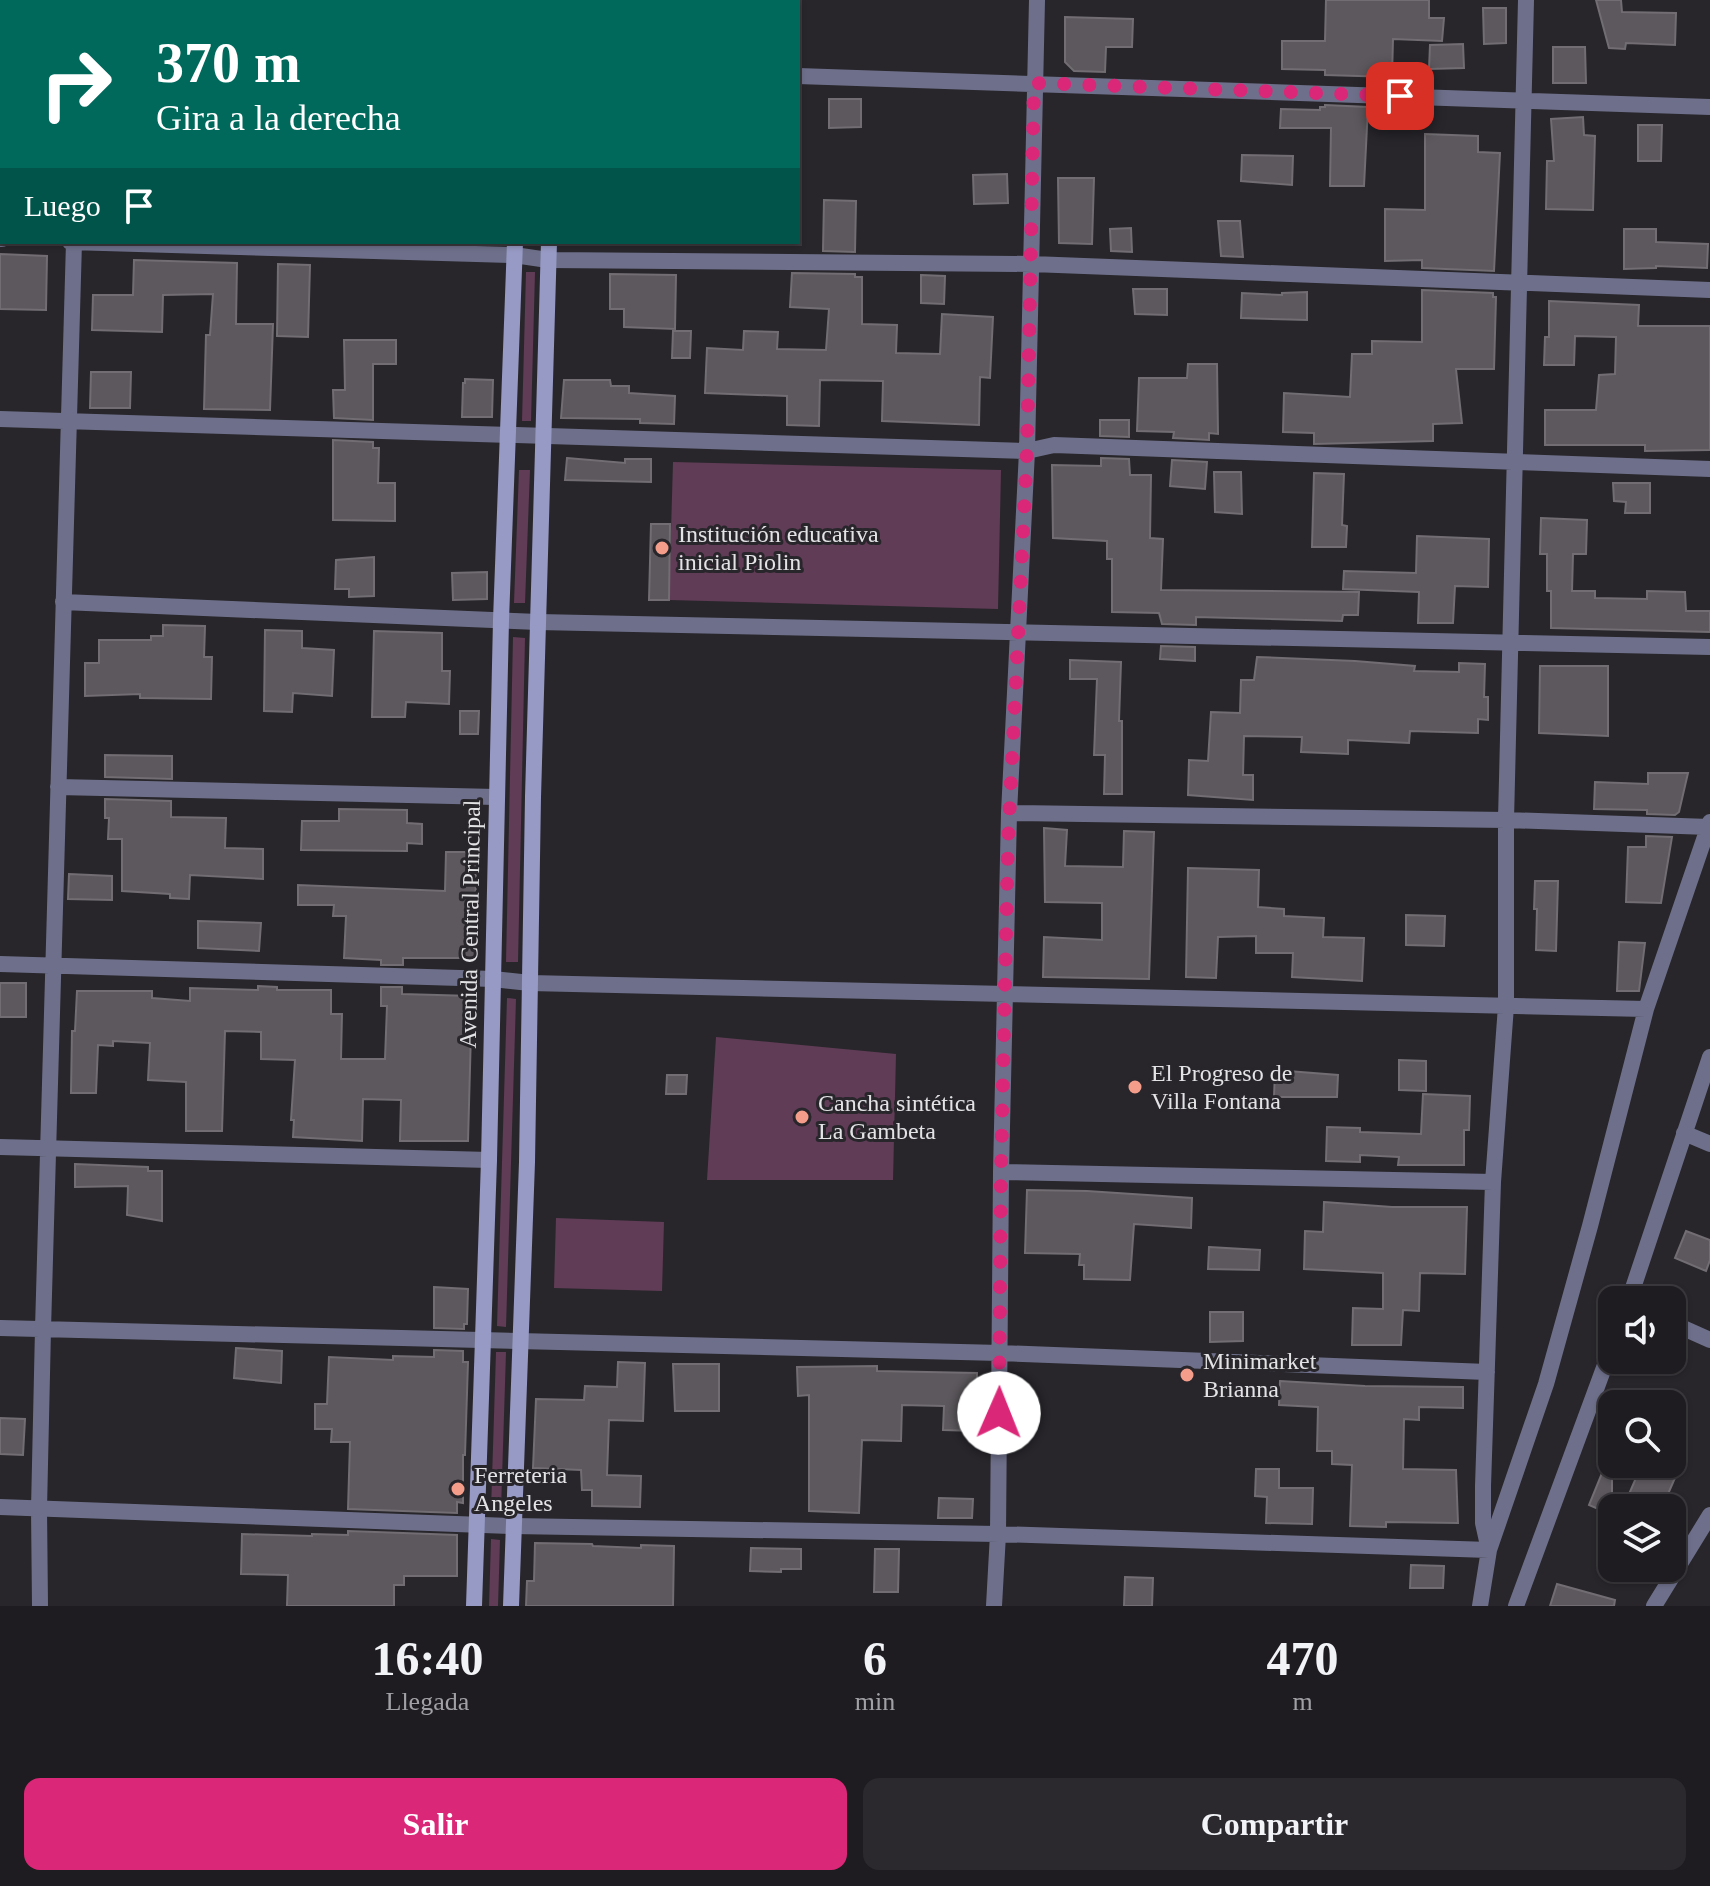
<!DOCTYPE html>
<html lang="es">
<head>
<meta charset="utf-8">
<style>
  :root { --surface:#1e1c20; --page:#2b292d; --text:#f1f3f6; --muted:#a1a1a5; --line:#3c3a3e; --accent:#db2777 }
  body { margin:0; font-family:Georgia,serif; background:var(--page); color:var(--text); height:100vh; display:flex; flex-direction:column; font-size:30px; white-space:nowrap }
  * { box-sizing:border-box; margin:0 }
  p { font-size:26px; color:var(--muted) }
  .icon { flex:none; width:44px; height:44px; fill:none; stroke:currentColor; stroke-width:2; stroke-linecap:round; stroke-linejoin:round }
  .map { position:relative; height:1606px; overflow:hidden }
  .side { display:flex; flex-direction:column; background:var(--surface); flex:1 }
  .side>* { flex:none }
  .top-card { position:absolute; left:0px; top:0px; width:800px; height:244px; box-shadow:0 2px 6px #0004,0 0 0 2px var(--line); background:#00695c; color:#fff; overflow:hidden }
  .controls { position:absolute; left:1598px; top:1286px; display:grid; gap:16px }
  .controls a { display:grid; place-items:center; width:88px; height:88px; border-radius:16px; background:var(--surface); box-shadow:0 2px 6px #0004,0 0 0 2px var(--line); font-size:40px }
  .pin { position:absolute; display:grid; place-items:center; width:68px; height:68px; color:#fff; margin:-34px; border-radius:16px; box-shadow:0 4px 12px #0006 }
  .me { position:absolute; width:88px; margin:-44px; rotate:1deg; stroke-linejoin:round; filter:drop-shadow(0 0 6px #0008) }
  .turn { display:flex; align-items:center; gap:28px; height:168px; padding:0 24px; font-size:36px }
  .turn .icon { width:104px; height:104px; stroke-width:2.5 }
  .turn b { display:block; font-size:56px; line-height:68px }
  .then { display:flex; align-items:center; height:76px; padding:0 24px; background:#0003; gap:16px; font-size:30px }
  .eta { display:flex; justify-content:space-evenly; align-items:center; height:136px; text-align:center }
  .eta b { font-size:48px; font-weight:600; line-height:56px }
  .button { display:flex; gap:16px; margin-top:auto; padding:16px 24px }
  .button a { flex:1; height:92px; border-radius:16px; background:var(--accent); color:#fff; font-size:32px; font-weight:600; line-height:92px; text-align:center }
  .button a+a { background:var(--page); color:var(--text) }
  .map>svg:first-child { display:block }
  .green { fill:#603c56 }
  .building { fill:#5c585d; stroke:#716d72; stroke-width:2 }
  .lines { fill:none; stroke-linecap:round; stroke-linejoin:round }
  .street { stroke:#6e708b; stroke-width:16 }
  .secondary { stroke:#979ac4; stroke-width:16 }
  .route { stroke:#db2777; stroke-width:14; stroke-dasharray:0 25.2 }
  .poi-dot { fill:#f49d8b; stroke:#28262b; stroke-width:3 }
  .labels { text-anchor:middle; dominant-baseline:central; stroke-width:6; stroke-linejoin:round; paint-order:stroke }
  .poi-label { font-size:24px; fill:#e3e2e5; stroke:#28262b; text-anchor:start }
  .street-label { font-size:24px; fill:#e3e2e5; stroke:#28262b }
</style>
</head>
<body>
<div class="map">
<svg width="1710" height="1606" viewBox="0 0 1710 1606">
  <rect width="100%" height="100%" fill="#28262b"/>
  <!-- green -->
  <path class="green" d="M 526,272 L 535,272 L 531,421 L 522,421 Z
    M 673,462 L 1001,470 L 998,609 L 669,600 Z
    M 519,470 L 530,470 L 525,603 L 514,603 Z
    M 513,637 L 525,638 L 518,962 L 506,962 Z
    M 507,998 L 516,999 L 506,1327 L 497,1326 Z
    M 716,1037 L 896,1054 L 893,1180 L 707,1180 Z
    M 556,1218 L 664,1222 L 662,1291 L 554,1288 Z
    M 496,1352 L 506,1352 L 501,1510 L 491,1510 Z
    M 491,1539 L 500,1540 L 498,1606 L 489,1606 Z"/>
  <!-- building -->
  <path class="building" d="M 1326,0 L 1429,0 L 1429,18 L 1444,18 L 1442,41 L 1393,39 L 1392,77 L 1325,75 L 1325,70 L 1282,69 L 1282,41 L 1325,41 Z
    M 1596,0 L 1621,0 L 1622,12 L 1676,13 L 1675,45 L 1626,43 L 1625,49 L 1609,48 Z
    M 1483,8 L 1506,8 L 1506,43 L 1484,44 Z
    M 1065,17 L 1133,19 L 1132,47 L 1106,47 L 1105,72 L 1074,71 L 1065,62 Z
    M 1463,44 L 1464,68 L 1429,69 L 1430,45 Z
    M 1553,47 L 1585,47 L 1586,83 L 1553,83 Z
    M 829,99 L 861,99 L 861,127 L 829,128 Z
    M 1325,105 L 1368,107 L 1364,186 L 1330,186 L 1331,128 L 1280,128 L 1281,109 L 1320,110 L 1320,107 L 1325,107 Z
    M 1583,117 L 1584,135 L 1595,136 L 1593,210 L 1546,209 L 1547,161 L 1554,161 L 1551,119 Z
    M 1638,125 L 1662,125 L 1661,161 L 1638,161 Z
    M 1425,134 L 1478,136 L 1478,152 L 1500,153 L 1494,271 L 1422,268 L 1422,260 L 1385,261 L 1385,209 L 1425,210 Z
    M 1242,155 L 1293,156 L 1292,185 L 1241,181 Z
    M 1007,174 L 1008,203 L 974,204 L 973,175 Z
    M 1058,178 L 1094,178 L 1092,244 L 1059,243 Z
    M 824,200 L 856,201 L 855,252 L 823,251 Z
    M 1218,221 L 1240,221 L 1243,257 L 1221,256 Z
    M 1131,228 L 1132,252 L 1111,251 L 1110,229 Z
    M 1624,229 L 1656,229 L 1656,242 L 1708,244 L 1707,268 L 1656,266 L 1656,268 L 1624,269 Z
    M 0,254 L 47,256 L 46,310 L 0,309 Z
    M 134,260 L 237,263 L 236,324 L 273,324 L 270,410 L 204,409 L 206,335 L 210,335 L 213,294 L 163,295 L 162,332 L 92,330 L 93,295 L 133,295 Z
    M 278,264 L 310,265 L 308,337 L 277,336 Z
    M 792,273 L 855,274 L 855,277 L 862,277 L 862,324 L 897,325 L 896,353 L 940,354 L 942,314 L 993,317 L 990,378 L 980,377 L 979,425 L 882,421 L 883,381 L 820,380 L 819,426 L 787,425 L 787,396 L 705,393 L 707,348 L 743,350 L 744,331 L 778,332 L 777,349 L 826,350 L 829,309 L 790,307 Z
    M 610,274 L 676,275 L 675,329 L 624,327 L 624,309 L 610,309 Z
    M 921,275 L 945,276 L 944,304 L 921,303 Z
    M 1133,289 L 1167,289 L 1167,315 L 1135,314 Z
    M 1422,290 L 1493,293 L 1493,297 L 1496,297 L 1494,369 L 1456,369 L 1462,423 L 1433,424 L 1433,441 L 1314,444 L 1314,433 L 1283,432 L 1284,393 L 1350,397 L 1352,354 L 1372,354 L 1372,341 L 1422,342 Z
    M 1307,292 L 1307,320 L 1241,318 L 1242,293 L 1282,295 L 1282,293 Z
    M 1549,301 L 1639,305 L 1638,326 L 1710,326 L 1710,450 L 1645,451 L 1645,445 L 1545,445 L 1545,410 L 1596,410 L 1599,375 L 1615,374 L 1616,337 L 1575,336 L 1574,365 L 1544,365 L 1545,337 L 1549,337 Z
    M 673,331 L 691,331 L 690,358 L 672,358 Z
    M 344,340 L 396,340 L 396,364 L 373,364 L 373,420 L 334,418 L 333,390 L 345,390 Z
    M 1188,364 L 1217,364 L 1218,434 L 1209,433 L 1209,440 L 1173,438 L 1174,432 L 1137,431 L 1139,378 L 1187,378 Z
    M 91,372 L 131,372 L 130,408 L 90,408 Z
    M 465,379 L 493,380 L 492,417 L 462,417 L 463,383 L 465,383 Z
    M 564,380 L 610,380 L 611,386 L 629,386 L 629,393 L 675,396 L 674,424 L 640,423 L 640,419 L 561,418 Z
    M 1100,420 L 1129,420 L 1129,437 L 1100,436 Z
    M 333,440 L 373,442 L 373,448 L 379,448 L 378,483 L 395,483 L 395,521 L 333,520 Z
    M 567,458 L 625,463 L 625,459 L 651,459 L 651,482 L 565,480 Z
    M 1101,458 L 1129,459 L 1130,475 L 1151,475 L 1150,538 L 1163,539 L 1161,590 L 1359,592 L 1358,615 L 1343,615 L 1342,621 L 1196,617 L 1196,625 L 1162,624 L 1159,613 L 1112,612 L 1112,559 L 1107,559 L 1107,541 L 1053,538 L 1052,465 L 1101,466 Z
    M 1172,460 L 1207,462 L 1205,489 L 1170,486 Z
    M 1214,472 L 1241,472 L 1242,514 L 1215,512 Z
    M 1314,473 L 1344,474 L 1342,525 L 1347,526 L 1346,547 L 1312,547 Z
    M 1613,483 L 1650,483 L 1650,513 L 1625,513 L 1626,502 L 1614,501 Z
    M 1541,518 L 1587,520 L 1586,554 L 1573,554 L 1572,591 L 1595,591 L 1595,598 L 1647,599 L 1647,591 L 1685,592 L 1686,611 L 1710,611 L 1710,632 L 1551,628 L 1551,591 L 1547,591 L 1547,554 L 1540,554 Z
    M 651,524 L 670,524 L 669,600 L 649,600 Z
    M 1417,536 L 1489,539 L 1488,587 L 1455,586 L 1453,623 L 1418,623 L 1419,592 L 1343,589 L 1344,571 L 1416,573 Z
    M 374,557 L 374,596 L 349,597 L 349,589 L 335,589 L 336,560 Z
    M 487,572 L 487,599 L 453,600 L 452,573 Z
    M 163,625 L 205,626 L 204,657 L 212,657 L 211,699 L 140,698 L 140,694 L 85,696 L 85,663 L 99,663 L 99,640 L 151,640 L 151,636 L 163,636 Z
    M 265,630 L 302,631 L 302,648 L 334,650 L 332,696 L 293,693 L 292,712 L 264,711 Z
    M 374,631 L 442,633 L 442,671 L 450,671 L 449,704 L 406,702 L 405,717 L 372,717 Z
    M 1161,646 L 1195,647 L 1195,661 L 1160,659 Z
    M 1257,657 L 1355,661 L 1415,666 L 1414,671 L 1459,672 L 1459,663 L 1485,664 L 1484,697 L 1488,697 L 1488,720 L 1478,719 L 1478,733 L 1410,731 L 1409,743 L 1348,740 L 1348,754 L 1301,752 L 1302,737 L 1244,736 L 1243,775 L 1253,775 L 1253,800 L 1188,795 L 1189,760 L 1208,761 L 1211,712 L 1240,713 L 1241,680 L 1254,680 Z
    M 1070,660 L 1121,662 L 1119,721 L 1122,721 L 1122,794 L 1104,794 L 1105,755 L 1094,755 L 1097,679 L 1070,679 Z
    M 1540,666 L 1608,666 L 1608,736 L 1539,733 Z
    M 460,711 L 479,711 L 478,734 L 460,734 Z
    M 105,755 L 172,756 L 172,779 L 105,777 Z
    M 1648,773 L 1688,773 L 1679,812 L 1675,815 L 1647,814 L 1647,810 L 1594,809 L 1595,782 L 1648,784 Z
    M 105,799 L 171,801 L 171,817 L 226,818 L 225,848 L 263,849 L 263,879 L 190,875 L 189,899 L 170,898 L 170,894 L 122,891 L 122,839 L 108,839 L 109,818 L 105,818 Z
    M 339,809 L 407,810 L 407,823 L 422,824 L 422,844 L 407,843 L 407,851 L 301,850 L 302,821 L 339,821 Z
    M 1044,828 L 1067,830 L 1065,866 L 1123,867 L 1124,831 L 1154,832 L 1149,979 L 1043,977 L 1044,937 L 1102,940 L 1102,903 L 1045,902 Z
    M 1646,836 L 1672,837 L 1661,903 L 1626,902 L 1628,847 L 1646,847 Z
    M 446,852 L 476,852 L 475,958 L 403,958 L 403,965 L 381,965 L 381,960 L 344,958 L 346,916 L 333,916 L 334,905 L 298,905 L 298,885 L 445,891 Z
    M 1188,868 L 1259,870 L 1258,907 L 1284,909 L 1284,916 L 1324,918 L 1323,937 L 1364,938 L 1362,981 L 1292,977 L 1293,953 L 1256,953 L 1256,936 L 1218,937 L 1216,978 L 1186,977 Z
    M 69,874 L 112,876 L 112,900 L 68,899 Z
    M 1535,881 L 1558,881 L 1556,951 L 1536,950 L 1537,909 L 1534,909 Z
    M 1406,915 L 1445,916 L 1444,946 L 1406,945 Z
    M 198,921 L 261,923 L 259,951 L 198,948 Z
    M 1619,942 L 1645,943 L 1639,991 L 1617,991 Z
    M 0,983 L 26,983 L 26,1017 L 0,1017 Z
    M 258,986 L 277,987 L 277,990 L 331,990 L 331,1014 L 342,1014 L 341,1059 L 385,1059 L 387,1006 L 381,1006 L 381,987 L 402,987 L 402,994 L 472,996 L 468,1141 L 400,1141 L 401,1100 L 363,1099 L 362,1141 L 293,1137 L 294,1120 L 291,1120 L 295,1060 L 261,1059 L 261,1032 L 225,1031 L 222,1131 L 186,1131 L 186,1082 L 148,1080 L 150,1043 L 113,1041 L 113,1046 L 98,1045 L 96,1093 L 71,1093 L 72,1031 L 75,1031 L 77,991 L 152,991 L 152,998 L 190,1001 L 190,988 L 258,990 Z
    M 1399,1060 L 1426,1061 L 1426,1091 L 1399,1090 Z
    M 1275,1070 L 1338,1075 L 1337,1097 L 1274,1097 Z
    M 667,1075 L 687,1075 L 686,1094 L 666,1094 Z
    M 1423,1094 L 1470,1096 L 1469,1130 L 1464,1130 L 1464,1165 L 1398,1165 L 1399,1157 L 1360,1155 L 1360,1162 L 1326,1161 L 1327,1127 L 1360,1128 L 1360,1132 L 1421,1134 Z
    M 75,1164 L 148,1167 L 148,1171 L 162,1171 L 162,1221 L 127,1215 L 128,1186 L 75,1187 Z
    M 1027,1190 L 1087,1191 L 1192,1198 L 1191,1228 L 1134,1224 L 1130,1280 L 1084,1279 L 1084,1265 L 1079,1265 L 1080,1254 L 1025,1253 Z
    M 1324,1202 L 1392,1207 L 1467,1207 L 1465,1274 L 1420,1273 L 1419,1311 L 1403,1310 L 1401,1345 L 1352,1345 L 1353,1308 L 1383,1309 L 1383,1273 L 1304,1269 L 1305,1231 L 1323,1232 Z
    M 1686,1231 L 1710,1240 L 1710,1260 L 1706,1271 L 1675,1258 Z
    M 1209,1247 L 1260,1250 L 1259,1270 L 1208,1269 Z
    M 434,1287 L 468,1289 L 467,1324 L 464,1324 L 464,1329 L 434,1328 Z
    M 1210,1312 L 1243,1312 L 1243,1341 L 1210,1342 Z
    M 236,1348 L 282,1351 L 281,1383 L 234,1378 Z
    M 434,1350 L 463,1351 L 463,1362 L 468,1362 L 465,1455 L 463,1455 L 463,1503 L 457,1502 L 457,1513 L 348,1509 L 350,1442 L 331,1442 L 332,1429 L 315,1429 L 315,1404 L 327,1404 L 329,1357 L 393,1360 L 393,1356 L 434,1357 Z
    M 618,1362 L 645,1363 L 643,1421 L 609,1420 L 607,1475 L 641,1476 L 640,1507 L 592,1506 L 592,1490 L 582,1490 L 581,1470 L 533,1468 L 536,1399 L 584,1400 L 585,1386 L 617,1387 Z
    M 673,1364 L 719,1364 L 719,1411 L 675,1411 Z
    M 877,1366 L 877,1371 L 977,1373 L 976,1431 L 943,1430 L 944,1406 L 902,1405 L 901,1441 L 862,1440 L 859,1513 L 809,1511 L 809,1395 L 798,1396 L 797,1367 Z
    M 1280,1381 L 1365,1386 L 1463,1387 L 1463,1408 L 1419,1407 L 1419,1420 L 1404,1419 L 1403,1469 L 1456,1470 L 1458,1523 L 1386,1522 L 1386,1527 L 1350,1526 L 1352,1465 L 1332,1464 L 1332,1451 L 1317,1451 L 1318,1407 L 1279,1405 Z
    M 0,1418 L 25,1419 L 23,1455 L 0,1454 Z
    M 1611,1451 L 1612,1451 L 1612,1515 L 1589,1505 Z
    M 1642,1464 L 1681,1464 L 1662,1508 L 1623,1508 Z
    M 1256,1469 L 1279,1469 L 1279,1488 L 1313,1488 L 1312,1524 L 1266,1523 L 1267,1497 L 1255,1496 Z
    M 939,1498 L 973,1499 L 972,1518 L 938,1518 Z
    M 348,1531 L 457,1535 L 457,1576 L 404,1576 L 404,1585 L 394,1585 L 394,1606 L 287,1606 L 288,1575 L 241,1574 L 242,1534 L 312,1536 L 312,1534 L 348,1535 Z
    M 535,1543 L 592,1544 L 593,1546 L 641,1548 L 641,1545 L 674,1546 L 673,1606 L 526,1606 L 527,1581 L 534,1581 Z
    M 751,1548 L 801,1549 L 801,1569 L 781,1569 L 781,1572 L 750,1571 Z
    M 875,1549 L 899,1549 L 898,1592 L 874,1592 Z
    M 1411,1565 L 1444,1566 L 1443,1588 L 1410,1588 Z
    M 1125,1577 L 1153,1578 L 1152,1606 L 1124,1606 Z
    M 1557,1584 L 1615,1600 L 1614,1606 L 1550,1606 Z"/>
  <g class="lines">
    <!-- street -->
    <path class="street" d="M 81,2 L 82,0
      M 0,56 L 2,56
      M 798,76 L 1710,107
      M 0,239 L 2,239
      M 70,242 L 514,255 L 548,260 L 1032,264 L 1710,290
      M 0,419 L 1027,451 L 1054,445 L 1710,469
      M 63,602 L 538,622 L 1710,647
      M 58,787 L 496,797
      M 1009,813 L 1506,820 L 1709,827
      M 0,964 L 493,979 L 530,983 L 1646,1009
      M 1684,1133 L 1710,1144
      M 0,1147 L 489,1160
      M 1001,1172 L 1493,1182
      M 1629,1300 L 1710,1057
      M 1672,1323 L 1710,1340
      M 0,1328 L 1000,1353 L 1487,1372
      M 0,1507 L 513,1526 L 998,1534 L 1489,1550 L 1483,1523 L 1483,1486 L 1493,1182 L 1506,1006 L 1506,820 L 1526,0
      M 40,1606 L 39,1509 L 43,1329 L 74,242
      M 994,1606 L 998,1534 L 1001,1172 L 1009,813 L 1027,451 L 1037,0
      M 1480,1606 L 1489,1550 L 1546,1384 L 1590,1226 L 1646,1009 L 1710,822
      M 1516,1606 L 1612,1346
      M 1654,1606 L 1710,1515"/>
    <!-- secondary -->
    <path class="secondary" d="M 522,2 L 522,0
      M 555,2 L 556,0
      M 474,1606 L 489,1160 L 501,620 L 515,242
      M 511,1606 L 527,1162 L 533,797 L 549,242"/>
  </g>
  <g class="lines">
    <!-- route -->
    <path class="route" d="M 999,1413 L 1001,1172 L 1008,843 L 1027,451 L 1034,83 L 1400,96"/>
  </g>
  <!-- markers -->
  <g class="poi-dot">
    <circle cx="662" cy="548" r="8"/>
    <circle cx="1135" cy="1087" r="8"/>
    <circle cx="802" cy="1117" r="8"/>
    <circle cx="1187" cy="1375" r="8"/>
    <circle cx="458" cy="1489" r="8"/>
  </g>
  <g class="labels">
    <!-- poi labels -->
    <g class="poi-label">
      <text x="678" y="534">Institución educativa<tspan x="678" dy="28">inicial Piolin</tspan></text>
      <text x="1151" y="1073">El Progreso de<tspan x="1151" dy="28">Villa Fontana</tspan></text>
      <text x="818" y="1103">Cancha sintética<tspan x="818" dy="28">La Gambeta</tspan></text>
      <text x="1203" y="1361">Minimarket<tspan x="1203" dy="28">Brianna</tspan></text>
      <text x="474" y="1475">Ferreteria<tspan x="474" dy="28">Angeles</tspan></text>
    </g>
    <!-- street labels -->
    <g class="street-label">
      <text transform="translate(470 924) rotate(-89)">Avenida Central Principal</text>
    </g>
  </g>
</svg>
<div class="controls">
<a><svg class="icon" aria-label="sound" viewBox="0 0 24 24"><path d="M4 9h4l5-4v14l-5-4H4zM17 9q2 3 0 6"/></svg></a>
<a><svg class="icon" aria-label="search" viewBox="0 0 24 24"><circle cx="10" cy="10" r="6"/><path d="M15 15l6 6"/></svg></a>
<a><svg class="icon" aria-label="layers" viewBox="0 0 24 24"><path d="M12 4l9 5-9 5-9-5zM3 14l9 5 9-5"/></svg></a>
</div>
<div class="pin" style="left:1400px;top:96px;background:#d93025"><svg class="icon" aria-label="arrive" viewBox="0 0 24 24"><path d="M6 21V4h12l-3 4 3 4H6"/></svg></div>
<svg class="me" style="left:999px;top:1413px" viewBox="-20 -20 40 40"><circle r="19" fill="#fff"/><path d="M0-13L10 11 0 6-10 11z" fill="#db2777"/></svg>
<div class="top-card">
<div class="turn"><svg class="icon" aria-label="right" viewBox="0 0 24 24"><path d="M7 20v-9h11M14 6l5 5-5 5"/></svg><div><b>370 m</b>Gira a la derecha</div></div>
<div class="then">Luego<svg class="icon" aria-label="arrive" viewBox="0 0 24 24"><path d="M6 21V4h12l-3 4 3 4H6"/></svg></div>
</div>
</div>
<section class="side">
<div class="eta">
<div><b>16:40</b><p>Llegada</p></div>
<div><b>6</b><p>min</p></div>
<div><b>470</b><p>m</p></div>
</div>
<div class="button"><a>Salir</a><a>Compartir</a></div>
</section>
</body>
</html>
